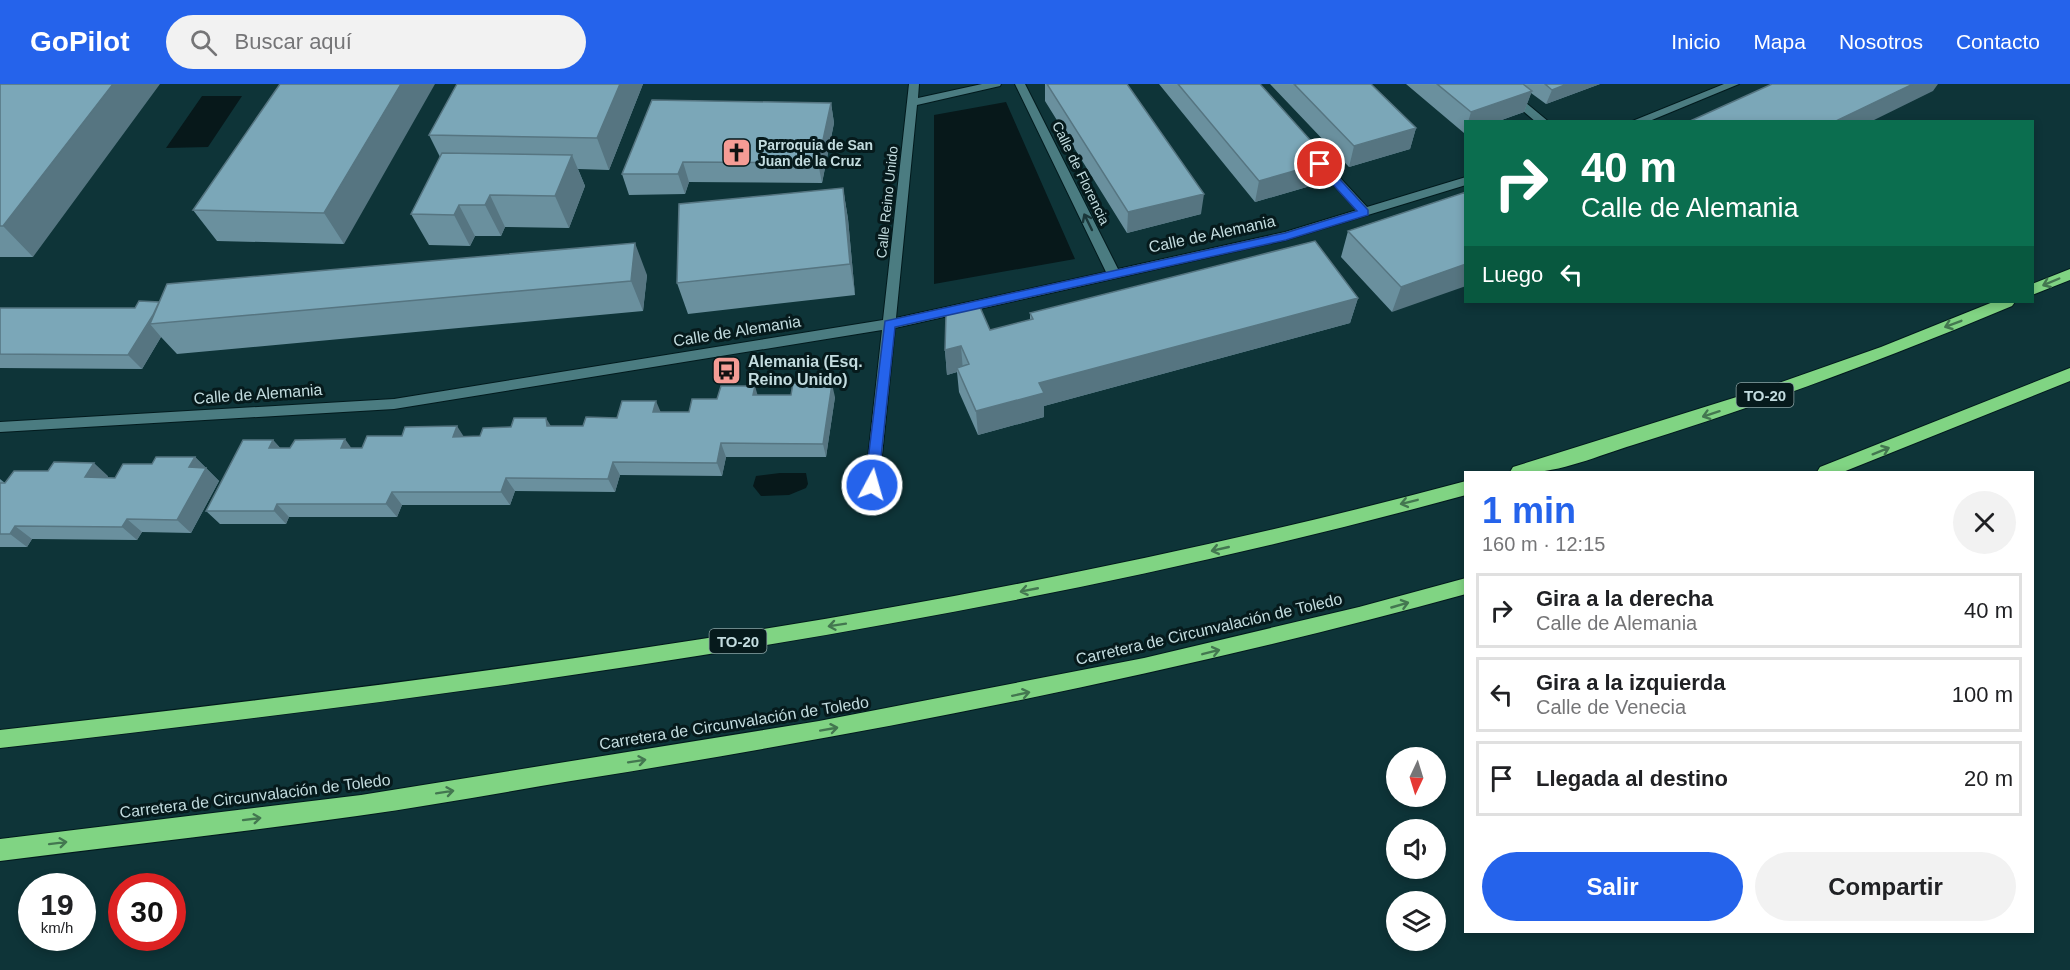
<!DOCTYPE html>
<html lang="es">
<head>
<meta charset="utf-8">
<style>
  :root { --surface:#fff; --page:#f2f2f2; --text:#202124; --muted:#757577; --line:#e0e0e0; --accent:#2563eb }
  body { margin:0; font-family:Arial,sans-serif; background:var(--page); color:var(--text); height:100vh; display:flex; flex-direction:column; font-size:22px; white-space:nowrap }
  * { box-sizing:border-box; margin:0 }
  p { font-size:20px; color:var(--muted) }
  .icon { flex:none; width:33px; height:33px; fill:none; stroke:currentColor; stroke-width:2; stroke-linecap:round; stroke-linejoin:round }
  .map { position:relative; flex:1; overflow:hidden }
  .sheet { position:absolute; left:1464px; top:387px; width:570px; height:462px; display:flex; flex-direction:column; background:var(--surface); border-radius:0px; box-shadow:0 3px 9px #0003 }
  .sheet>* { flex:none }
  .banner { position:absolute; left:1464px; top:36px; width:570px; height:183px; border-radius:0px; box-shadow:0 3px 9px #0003; background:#0b6e4f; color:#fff; overflow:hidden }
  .needle { width:39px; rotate:184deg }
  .buttons { position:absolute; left:1386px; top:663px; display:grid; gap:12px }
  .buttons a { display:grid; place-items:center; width:60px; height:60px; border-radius:50%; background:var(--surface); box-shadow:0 3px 9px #0003; font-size:30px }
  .speed { position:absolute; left:18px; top:789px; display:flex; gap:12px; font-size:30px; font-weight:700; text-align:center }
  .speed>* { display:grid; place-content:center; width:78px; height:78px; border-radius:50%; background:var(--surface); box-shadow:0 3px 9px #0003; line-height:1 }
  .speed small { font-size:15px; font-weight:400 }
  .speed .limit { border:9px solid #d22; background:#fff; color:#111 }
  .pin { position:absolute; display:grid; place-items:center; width:51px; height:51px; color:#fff; margin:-26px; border:3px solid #fff; border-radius:50%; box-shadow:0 2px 6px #0007 }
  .me { position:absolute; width:66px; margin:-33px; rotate:6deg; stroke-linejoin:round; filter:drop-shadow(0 0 4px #0008) }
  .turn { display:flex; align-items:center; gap:21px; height:126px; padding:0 18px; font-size:27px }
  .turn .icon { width:78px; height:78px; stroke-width:2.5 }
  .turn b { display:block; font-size:42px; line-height:51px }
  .then { display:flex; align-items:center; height:57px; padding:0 18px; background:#0003; gap:12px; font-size:22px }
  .round { display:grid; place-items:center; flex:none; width:63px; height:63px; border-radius:32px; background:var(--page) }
  .summary { display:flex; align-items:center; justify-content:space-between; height:102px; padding:0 18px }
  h1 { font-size:36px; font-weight:700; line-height:45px; color:var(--accent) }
  .button { display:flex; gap:12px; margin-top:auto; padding:12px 18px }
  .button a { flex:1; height:69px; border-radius:36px; background:var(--accent); color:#fff; font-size:24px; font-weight:700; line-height:69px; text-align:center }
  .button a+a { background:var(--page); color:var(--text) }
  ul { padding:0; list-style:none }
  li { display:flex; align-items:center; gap:18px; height:75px; margin:0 12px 9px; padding:0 6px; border:3px solid var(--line); border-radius:0px }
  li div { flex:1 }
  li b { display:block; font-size:22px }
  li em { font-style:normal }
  header { display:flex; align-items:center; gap:36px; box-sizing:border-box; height:84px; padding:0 30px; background:var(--accent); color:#fff }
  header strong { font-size:28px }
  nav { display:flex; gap:33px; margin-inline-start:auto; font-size:21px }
  .search { width:420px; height:54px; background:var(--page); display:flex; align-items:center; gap:15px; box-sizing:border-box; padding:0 21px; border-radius:33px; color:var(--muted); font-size:22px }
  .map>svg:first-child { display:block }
  .water { fill:#07181a }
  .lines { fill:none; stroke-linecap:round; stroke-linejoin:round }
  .street-casing { stroke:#021a1d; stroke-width:2 }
  .highway-casing { stroke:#021a1d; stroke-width:2 }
  .street { fill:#4b7c81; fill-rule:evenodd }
  .highway { fill:#80d483; fill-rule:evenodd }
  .wall { fill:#6a909e }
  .shaded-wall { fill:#567581 }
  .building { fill:#7ba7b8; stroke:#567581; stroke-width:1.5 }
  .oneway { stroke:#1b373a }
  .oneway2 { stroke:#437750 }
  .route { fill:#2563eb; stroke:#184099; stroke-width:1.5 }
  .labels { text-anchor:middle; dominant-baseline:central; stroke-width:6; stroke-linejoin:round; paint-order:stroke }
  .far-poi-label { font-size:14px; font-weight:bold; fill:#c3dcdf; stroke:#061a1c; text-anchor:start }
  .far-street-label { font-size:14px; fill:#c3dcdf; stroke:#061a1c }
  .shield { fill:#061a1c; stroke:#8aa2a4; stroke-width:1.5 }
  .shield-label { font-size:15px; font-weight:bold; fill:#c3dcdf }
  .street-label { font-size:16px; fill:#c3dcdf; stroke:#061a1c }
  .poi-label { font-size:16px; font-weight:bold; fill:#c3dcdf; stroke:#061a1c; text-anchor:start }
</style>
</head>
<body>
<header>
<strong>GoPilot</strong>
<div class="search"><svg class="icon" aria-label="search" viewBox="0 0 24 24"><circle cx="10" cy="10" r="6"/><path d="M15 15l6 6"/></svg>Buscar aquí</div>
<nav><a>Inicio</a><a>Mapa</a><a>Nosotros</a><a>Contacto</a></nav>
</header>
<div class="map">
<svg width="2070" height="886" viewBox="0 0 2070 886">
  <rect width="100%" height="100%" fill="#0e3438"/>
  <!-- water -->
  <path class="water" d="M 202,12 L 242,12 L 208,63 L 166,64 Z
    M 1006,18 L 1075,175 L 934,200 L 934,31 Z
    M 780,389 L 806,389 L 808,400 L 806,404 L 789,411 L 761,412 L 753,402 L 756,392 Z"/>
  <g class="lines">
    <defs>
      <path id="street" d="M 909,0 L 919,0 L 918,14 L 982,0 L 1001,0 L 1000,2 L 917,21 L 896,234 L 1106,188 L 1015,0 L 1025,0 L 1118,185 L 1285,148 L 1357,126 L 1310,76 L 1308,73 L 1314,69 L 1318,70 L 1367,123 L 1466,93 L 1466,101 L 1286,156 L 895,244 L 879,401 L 877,405 L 867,405 L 865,401 L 882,246 L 394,325 L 0,348 L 0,338 L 394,315 L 883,236 Z
        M 1491,0 L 1503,0 L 1549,38 L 1536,38 Z
        M 1724,0 L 1739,0 L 1647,38 L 1630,38 Z"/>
      <path id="highway" d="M 2070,185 L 2070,196 L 2032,211 L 2032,200 Z
        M 1993,218 L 2015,218 L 2012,222 C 1888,274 1762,321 1633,361 C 1594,373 1551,393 1510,388 L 1513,383 L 1759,306 L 1881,263 Z
        M 2070,284 L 2070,297 L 1843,388 L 1817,388 L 1820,383 Z
        M 1466,397 L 1466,411 C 987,542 492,608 0,664 L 0,646 C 492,591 986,526 1466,397 Z
        M 1466,494 L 1466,510 C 1171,591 873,649 571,697 C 500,709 429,722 357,732 C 238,749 119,762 0,777 L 0,755 L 361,711 L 819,637 L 1144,574 L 1359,523 Z"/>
    </defs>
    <!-- street casing -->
    <use href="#street" class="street-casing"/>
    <!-- highway casing -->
    <use href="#highway" class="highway-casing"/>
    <!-- street -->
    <use href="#street" class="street"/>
    <!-- highway -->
    <use href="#highway" class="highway"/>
  </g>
  <!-- wall -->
  <path class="wall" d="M 0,0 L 33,173 L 0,173 Z
    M 280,0 L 344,160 L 217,157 L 193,126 Z
    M 457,0 L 643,0 L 609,86 L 578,85 L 585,102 L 569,144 L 505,143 L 501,152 L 475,152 L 470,162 L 429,161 L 411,130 L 440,73 L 429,51 Z
    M 1045,0 L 1127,0 L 1201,130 L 1127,149 L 1045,17 Z
    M 1159,0 L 1260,0 L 1324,98 L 1255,118 Z
    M 1270,0 L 1371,0 L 1416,44 L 1410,65 L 1349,83 Z
    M 1406,0 L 1600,0 L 1546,20 L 1531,9 L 1524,28 L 1496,38 L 1466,38 L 1466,48 L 1464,49 Z
    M 831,19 L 834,39 L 822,99 L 689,98 L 685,110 L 629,111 L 622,90 Z
    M 843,104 L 848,135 L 855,211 L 688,230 L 677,199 Z
    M 1466,108 L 1392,228 L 1341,173 L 1348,147 Z
    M 647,191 L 643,227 L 177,270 L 161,253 L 142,285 L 0,284 L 0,224 L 135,224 L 159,218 Z
    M 1358,214 L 1350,239 L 1044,322 L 1044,333 L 978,351 L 959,308 L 957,288 L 947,291 L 945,266 L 990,246 L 1030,236 L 1030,229 Z
    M 758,311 L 835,313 L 826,373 L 726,373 L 722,392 L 620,391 L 615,408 L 515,407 L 510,421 L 402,421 L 397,433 L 289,433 L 286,440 L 220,440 L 206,427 L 273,356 L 280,364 L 362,364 L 464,353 L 480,352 L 551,342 L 583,342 L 617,334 L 661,328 L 689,328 L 717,315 Z
    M 195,373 L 219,397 L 191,449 L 142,448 L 137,456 L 32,455 L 27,463 L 0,463 L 0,395 L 5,399 L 108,392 L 107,394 L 115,394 L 152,380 Z"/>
  <!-- shaded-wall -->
  <path class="shaded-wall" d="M 113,0 L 160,0 L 33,173 L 3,142 Z
    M 401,0 L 435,0 L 344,160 L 324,129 Z
    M 620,0 L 643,0 L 609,86 L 597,54 Z
    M 1567,0 L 1600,0 L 1546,20 L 1552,6 Z
    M 1913,0 L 1938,0 L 1933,7 L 1870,38 L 1834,38 Z
    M 1532,7 L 1524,28 L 1496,38 L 1468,38 L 1471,28 Z
    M 831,19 L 834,39 L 822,99 L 818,79 Z
    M 1416,44 L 1410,65 L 1349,83 L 1354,62 Z
    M 572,71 L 585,102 L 569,144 L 555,112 Z
    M 1329,77 L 1324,98 L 1255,118 L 1259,97 Z
    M 683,78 L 689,98 L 685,110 L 678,90 Z
    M 843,104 L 848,135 L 855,211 L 850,180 Z
    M 1204,110 L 1201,130 L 1127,149 L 1128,128 Z
    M 490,111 L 505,143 L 501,152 L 485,121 Z
    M 459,121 L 475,152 L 470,162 L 454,131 Z
    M 635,159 L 647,191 L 643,227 L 631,197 Z
    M 1466,180 L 1466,202 L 1392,228 L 1401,203 Z
    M 1358,214 L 1350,239 L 1044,322 L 1044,333 L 978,351 L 976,327 L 1039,299 Z
    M 162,218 L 150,240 L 161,253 L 142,285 L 128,271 Z
    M 961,262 L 963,287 L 957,284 L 957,288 L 947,291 L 945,266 Z
    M 832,300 L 835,313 L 826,373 L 823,360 Z
    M 755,302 L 759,316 L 753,311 Z
    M 656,317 L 662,331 L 653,328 Z
    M 546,334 L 554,347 L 547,342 Z
    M 457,342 L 466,356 L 453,353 Z
    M 345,355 L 355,369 L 341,364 Z
    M 273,356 L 285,369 L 269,364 Z
    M 721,359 L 726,373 L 722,392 L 717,379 Z
    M 195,373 L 219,397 L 191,449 L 177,436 L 189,383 Z
    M 613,378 L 620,391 L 615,408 L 608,395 Z
    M 94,379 L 108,392 L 100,407 L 85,393 Z
    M 506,394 L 515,407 L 510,421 L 501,408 Z
    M 392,408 L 402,421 L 397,433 L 386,420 Z
    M 277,420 L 289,433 L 286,440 L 274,427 Z
    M 127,435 L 142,448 L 137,456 L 122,443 Z
    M 15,442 L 32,455 L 27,463 L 10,450 Z"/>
  <!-- building -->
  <path class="building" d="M 0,0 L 113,0 L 3,142 L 0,142 Z
    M 280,0 L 401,0 L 324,129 L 193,126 Z
    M 457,0 L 620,0 L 597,54 L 429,51 Z
    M 1047,0 L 1127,0 L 1204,110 L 1128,128 Z
    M 1178,0 L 1260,0 L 1329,77 L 1259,97 Z
    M 1294,0 L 1371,0 L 1416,44 L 1354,62 Z
    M 1437,0 L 1523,0 L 1532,7 L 1471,28 Z
    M 1545,0 L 1567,0 L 1552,6 Z
    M 1772,0 L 1913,0 L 1834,38 L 1688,38 Z
    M 652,16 L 831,19 L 818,79 L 683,78 L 678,90 L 622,90 Z
    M 442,69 L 572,71 L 555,112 L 490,111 L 485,121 L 459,121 L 454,131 L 411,130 Z
    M 843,104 L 850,180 L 677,199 L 679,120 Z
    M 1466,108 L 1466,180 L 1401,203 L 1348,147 Z
    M 1315,157 L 1358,214 L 1039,299 L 1044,309 L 976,327 L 957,284 L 969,280 L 961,262 L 945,266 L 946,230 L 979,221 L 990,246 L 1033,235 L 1030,229 Z
    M 635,159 L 631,197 L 150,240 L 167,200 Z
    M 139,217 L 159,218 L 153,231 L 128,271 L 0,270 L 0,224 L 135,224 Z
    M 793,299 L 832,300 L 823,360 L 721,359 L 717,379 L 613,378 L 608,395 L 506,394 L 501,408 L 392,408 L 386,420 L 277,420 L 274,427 L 206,427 L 243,356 L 273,356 L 269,364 L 290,364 L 295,356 L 345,355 L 341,364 L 362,364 L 367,352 L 402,352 L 405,343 L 457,342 L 453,353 L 480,352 L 483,344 L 511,343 L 514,334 L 546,334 L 547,342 L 583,342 L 586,333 L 617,334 L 622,317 L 656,317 L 653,328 L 689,328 L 692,315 L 717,315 L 721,302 L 755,302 L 753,311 L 791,311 Z
    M 156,373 L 195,373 L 189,383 L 206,384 L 177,436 L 127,435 L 122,443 L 15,442 L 10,450 L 0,450 L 0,399 L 5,399 L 14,387 L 48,387 L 54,378 L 94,379 L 85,393 L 115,394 L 123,380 L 152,380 Z"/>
  <!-- one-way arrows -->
  <defs><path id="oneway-shaft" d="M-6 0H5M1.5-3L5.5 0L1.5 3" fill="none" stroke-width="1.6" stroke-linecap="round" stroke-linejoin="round" transform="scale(1.5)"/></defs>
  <use class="oneway" href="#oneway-shaft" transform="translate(1088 138) rotate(-116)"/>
  <g class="oneway2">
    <use href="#oneway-shaft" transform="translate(2051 198) rotate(157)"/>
    <use href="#oneway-shaft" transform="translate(1953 240) rotate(159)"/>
    <use href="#oneway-shaft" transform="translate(1711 330) rotate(162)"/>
    <use href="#oneway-shaft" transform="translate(1881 367) rotate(-22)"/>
    <use href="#oneway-shaft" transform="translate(1409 418) rotate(166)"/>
    <use href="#oneway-shaft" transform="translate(1220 465) rotate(167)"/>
    <use href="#oneway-shaft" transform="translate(1029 506) rotate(169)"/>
    <use href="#oneway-shaft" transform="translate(1400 521) rotate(-16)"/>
    <use href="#oneway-shaft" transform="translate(837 541) rotate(171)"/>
    <use href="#oneway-shaft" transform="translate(1211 568) rotate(-14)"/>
    <use href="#oneway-shaft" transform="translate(1021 610) rotate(-12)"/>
    <use href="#oneway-shaft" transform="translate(829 645) rotate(-10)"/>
    <use href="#oneway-shaft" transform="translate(637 677) rotate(-9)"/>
    <use href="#oneway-shaft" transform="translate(445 708) rotate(-9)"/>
    <use href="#oneway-shaft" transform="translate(252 735) rotate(-7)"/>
    <use href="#oneway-shaft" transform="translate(58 759) rotate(-7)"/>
  </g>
  <!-- route -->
  <path class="route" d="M 1320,77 L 1324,78 L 1368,126 L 1368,131 L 1286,156 L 895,243 L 878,401 L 872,407 L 867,405 L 865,401 L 885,237 L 1285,149 L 1357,127 L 1316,82 L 1316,78 Z"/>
  <!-- icons -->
  <defs>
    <symbol id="church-square" viewBox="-11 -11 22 22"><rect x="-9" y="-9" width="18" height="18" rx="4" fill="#f59c95" stroke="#061a1c"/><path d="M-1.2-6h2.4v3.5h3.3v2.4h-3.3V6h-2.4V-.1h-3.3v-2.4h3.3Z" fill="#111"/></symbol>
    <symbol id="bus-square" viewBox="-11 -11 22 22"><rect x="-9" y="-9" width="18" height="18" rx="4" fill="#f59c95" stroke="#061a1c"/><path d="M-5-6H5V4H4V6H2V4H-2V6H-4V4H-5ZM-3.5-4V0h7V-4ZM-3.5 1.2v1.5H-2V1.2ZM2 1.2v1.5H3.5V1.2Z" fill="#111"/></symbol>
  </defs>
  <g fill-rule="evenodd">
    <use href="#church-square" x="720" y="52" width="33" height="33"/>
    <use href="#bus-square" x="710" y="270" width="33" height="33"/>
  </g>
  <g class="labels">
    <!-- far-poi labels -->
    <g class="far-poi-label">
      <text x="758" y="61">Parroquia de San<tspan x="758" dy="16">Juan de la Cruz</tspan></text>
    </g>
    <!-- far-street labels -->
    <g class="far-street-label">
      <text transform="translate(1081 89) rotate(64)">Calle de Florencia</text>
      <text transform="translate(887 118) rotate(-84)">Calle Reino Unido</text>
    </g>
    <!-- shield labels -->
    <g class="shield">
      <rect x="1736.5" y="299" width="57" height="24" rx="4.5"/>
      <rect x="709.5" y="545" width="57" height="24" rx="4.5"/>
    </g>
    <g class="shield-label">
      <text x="1765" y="311">TO-20</text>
      <text x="738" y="557">TO-20</text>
    </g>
    <!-- street labels -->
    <g class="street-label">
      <text transform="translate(1212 150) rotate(-12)">Calle de Alemania</text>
      <text transform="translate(737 247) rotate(-9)">Calle de Alemania</text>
      <text transform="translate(258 310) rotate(-4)">Calle de Alemania</text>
      <text transform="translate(1209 545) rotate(-13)">Carretera de Circunvalación de Toledo</text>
      <text transform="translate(734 639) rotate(-9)">Carretera de Circunvalación de Toledo</text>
      <text transform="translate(255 712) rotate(-7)">Carretera de Circunvalación de Toledo</text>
    </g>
    <!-- poi labels -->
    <g class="poi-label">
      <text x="748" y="277">Alemania (Esq.<tspan x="748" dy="18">Reino Unido)</tspan></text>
    </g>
  </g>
</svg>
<div class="buttons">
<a><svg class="needle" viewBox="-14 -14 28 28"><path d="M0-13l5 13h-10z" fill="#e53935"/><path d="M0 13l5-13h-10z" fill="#757577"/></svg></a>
<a><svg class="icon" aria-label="sound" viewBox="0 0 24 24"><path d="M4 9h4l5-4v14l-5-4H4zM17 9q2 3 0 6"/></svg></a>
<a><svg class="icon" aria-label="layers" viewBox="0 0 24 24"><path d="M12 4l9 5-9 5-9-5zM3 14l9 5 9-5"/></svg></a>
</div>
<div class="speed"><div>19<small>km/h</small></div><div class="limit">30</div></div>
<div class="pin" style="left:1320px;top:80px;background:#d93025"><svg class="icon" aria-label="arrive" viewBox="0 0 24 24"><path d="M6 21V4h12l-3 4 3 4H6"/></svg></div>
<svg class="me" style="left:872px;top:401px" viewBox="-20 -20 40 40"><circle r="17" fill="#2563eb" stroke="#fff" stroke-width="3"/><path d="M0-11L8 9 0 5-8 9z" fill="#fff"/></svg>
<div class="banner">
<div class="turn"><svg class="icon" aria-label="right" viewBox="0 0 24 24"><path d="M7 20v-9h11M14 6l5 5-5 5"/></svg><div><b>40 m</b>Calle de Alemania</div></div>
<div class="then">Luego<svg class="icon" aria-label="left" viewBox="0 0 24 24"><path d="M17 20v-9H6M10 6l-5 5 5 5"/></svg></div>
</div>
<section class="sheet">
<div class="summary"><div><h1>1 min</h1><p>160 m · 12:15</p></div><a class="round"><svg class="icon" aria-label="close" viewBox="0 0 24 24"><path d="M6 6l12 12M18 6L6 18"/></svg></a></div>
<ul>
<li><svg class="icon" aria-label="right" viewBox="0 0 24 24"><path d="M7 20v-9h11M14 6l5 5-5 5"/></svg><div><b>Gira a la derecha</b><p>Calle de Alemania</p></div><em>40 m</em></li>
<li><svg class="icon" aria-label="left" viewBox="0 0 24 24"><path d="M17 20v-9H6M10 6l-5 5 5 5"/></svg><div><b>Gira a la izquierda</b><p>Calle de Venecia</p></div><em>100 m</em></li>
<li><svg class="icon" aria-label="arrive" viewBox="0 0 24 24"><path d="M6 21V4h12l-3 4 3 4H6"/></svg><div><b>Llegada al destino</b></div><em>20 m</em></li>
</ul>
<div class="button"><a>Salir</a><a>Compartir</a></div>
</section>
</div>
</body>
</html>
